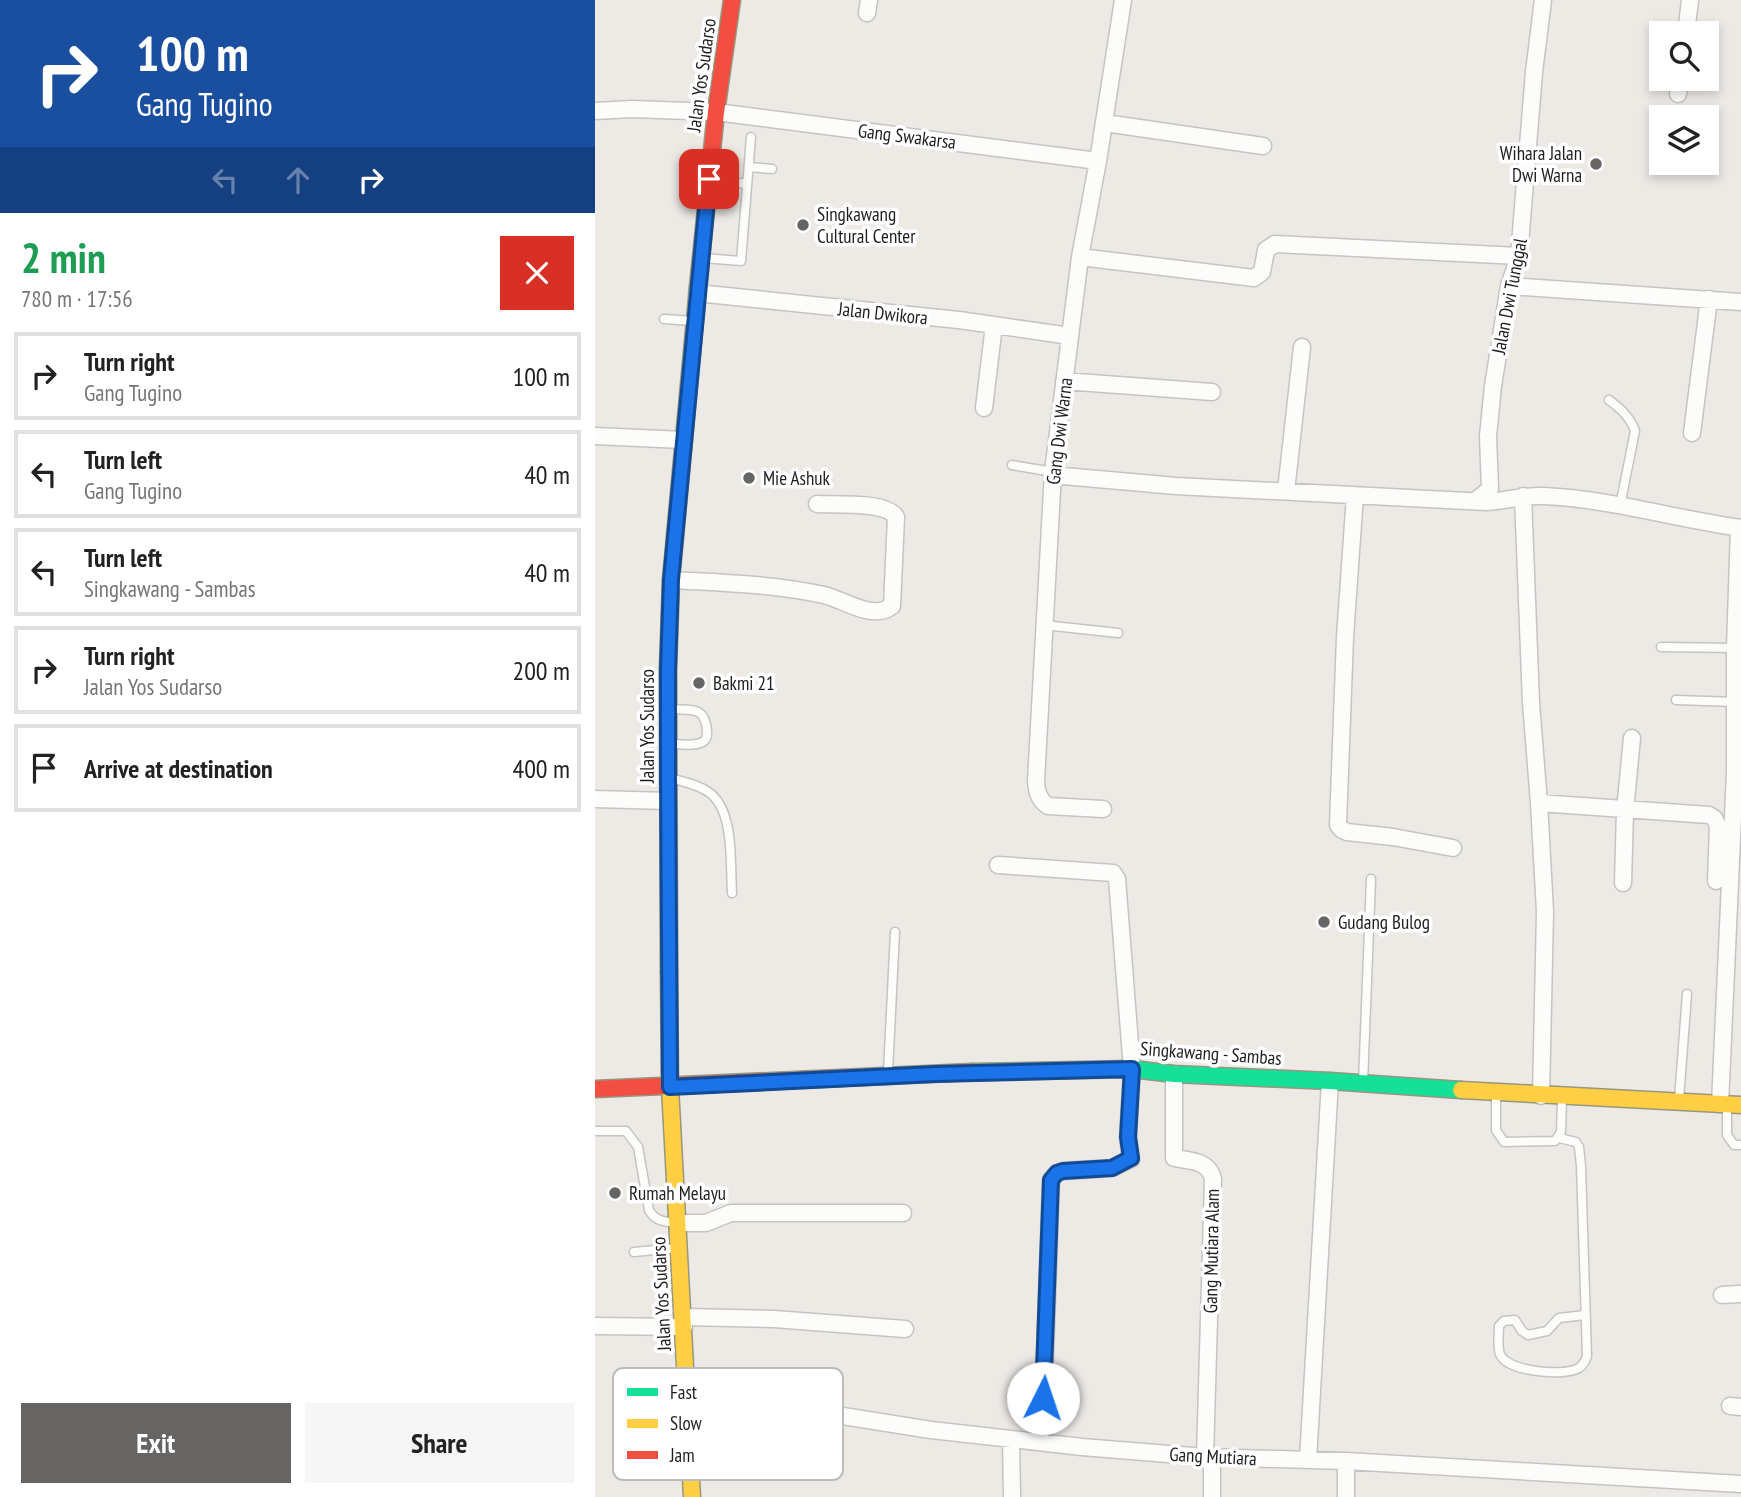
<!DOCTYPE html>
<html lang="en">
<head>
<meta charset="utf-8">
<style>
  :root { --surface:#fff; --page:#f6f6f6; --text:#222; --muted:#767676; --line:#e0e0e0; --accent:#666564 }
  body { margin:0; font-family:"PT Sans Narrow",sans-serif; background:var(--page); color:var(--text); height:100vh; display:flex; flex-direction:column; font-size:26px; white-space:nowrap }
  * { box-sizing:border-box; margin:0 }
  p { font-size:23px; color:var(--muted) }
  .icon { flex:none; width:38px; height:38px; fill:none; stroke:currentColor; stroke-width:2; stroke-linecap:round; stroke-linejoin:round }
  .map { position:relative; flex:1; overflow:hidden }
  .drawer { display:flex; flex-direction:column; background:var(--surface); width:595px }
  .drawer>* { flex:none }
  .guide { background:#1a4fa0; color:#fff; overflow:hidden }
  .controls { position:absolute; left:1054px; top:21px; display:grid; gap:14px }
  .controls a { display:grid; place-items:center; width:70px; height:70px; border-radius:0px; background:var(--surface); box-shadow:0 4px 10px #0003; font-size:35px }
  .pin { position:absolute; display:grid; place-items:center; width:60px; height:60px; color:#fff; margin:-30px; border-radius:14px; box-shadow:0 4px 10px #0006 }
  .me { position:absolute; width:77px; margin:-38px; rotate:4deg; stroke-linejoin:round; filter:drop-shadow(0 0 5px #0008) }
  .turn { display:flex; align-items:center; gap:24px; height:147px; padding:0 21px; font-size:32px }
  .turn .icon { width:91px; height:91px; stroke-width:2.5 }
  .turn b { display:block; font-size:49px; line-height:60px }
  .lanes { display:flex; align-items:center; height:66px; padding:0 21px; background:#0003; justify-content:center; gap:35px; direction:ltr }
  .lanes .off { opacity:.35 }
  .round { display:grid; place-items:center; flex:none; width:74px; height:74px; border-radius:0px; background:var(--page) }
  .head { display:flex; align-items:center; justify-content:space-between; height:119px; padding:0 21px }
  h1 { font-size:42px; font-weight:600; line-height:52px; color:#1e9e55 }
  .cta { display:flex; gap:14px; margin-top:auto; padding:14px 21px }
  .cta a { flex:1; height:80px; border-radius:0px; background:var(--accent); color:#fff; font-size:28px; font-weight:600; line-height:80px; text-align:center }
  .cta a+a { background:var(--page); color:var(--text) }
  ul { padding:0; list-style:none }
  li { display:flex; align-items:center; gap:21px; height:88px; margin:0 14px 10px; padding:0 7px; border:4px solid var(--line); border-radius:0px }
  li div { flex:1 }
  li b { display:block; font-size:26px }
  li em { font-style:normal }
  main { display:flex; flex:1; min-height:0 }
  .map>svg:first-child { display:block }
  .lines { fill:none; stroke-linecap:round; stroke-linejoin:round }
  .lane-casing { stroke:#c5c4c2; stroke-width:11 }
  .street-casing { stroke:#c5c4c2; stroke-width:19 }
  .fast-casing { stroke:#98967e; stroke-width:19 }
  .slow-casing { stroke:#98967e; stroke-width:19 }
  .jam-casing { stroke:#98967e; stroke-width:19 }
  .lane { stroke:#fcfcfb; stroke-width:8 }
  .street { stroke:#fcfcfb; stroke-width:16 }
  .fast { stroke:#16e098; stroke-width:16 }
  .slow { stroke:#ffcf43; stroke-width:16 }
  .jam { stroke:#f24e42; stroke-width:16 }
  .route-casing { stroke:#114b97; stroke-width:18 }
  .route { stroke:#1a73e8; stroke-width:12 }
  .poi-dot { fill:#666564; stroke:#fff; stroke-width:2.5 }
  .labels { text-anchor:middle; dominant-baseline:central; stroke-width:7; stroke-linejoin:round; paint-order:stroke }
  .street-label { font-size:19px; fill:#1e1e1e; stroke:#fff }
  .poi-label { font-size:19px; fill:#1e1e1e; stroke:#fff; text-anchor:start }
  .key { fill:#fff; stroke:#bcbcbc; stroke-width:2 }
  .key-label { font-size:19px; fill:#1e1e1e }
</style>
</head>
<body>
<main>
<section class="drawer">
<div class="guide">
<div class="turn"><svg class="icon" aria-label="right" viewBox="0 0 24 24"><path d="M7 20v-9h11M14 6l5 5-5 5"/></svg><div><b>100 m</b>Gang Tugino</div></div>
<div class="lanes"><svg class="icon off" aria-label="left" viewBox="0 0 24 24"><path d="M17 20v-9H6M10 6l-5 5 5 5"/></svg><svg class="icon off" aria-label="ahead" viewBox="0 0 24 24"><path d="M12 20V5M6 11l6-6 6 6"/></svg><svg class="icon" aria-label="right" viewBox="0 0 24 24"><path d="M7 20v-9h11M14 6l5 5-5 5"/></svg></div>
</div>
<div class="head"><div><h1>2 min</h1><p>780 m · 17:56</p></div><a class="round" style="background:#d93025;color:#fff"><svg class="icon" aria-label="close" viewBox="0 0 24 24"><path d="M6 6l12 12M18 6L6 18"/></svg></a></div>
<ul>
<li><svg class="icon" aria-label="right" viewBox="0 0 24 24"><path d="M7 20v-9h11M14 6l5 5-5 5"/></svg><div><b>Turn right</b><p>Gang Tugino</p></div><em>100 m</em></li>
<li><svg class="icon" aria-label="left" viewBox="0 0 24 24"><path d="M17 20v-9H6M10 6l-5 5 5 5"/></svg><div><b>Turn left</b><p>Gang Tugino</p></div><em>40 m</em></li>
<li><svg class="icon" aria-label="left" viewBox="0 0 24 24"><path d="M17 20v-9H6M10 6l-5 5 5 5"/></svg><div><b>Turn left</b><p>Singkawang - Sambas</p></div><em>40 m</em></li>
<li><svg class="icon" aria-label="right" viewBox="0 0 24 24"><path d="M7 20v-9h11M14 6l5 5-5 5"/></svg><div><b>Turn right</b><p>Jalan Yos Sudarso</p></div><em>200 m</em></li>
<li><svg class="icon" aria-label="arrive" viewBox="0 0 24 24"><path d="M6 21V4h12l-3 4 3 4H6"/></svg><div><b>Arrive at destination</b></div><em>400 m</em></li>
</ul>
<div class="cta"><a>Exit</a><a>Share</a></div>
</section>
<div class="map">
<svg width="1146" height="1497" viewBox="0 0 1146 1497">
  <rect width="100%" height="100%" fill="#edeae6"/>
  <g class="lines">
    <defs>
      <path id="lane" d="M 154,167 L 177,169
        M 117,180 L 152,184
        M 108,258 L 146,261 L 156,137
        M 69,319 L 98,321
        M 1014,400 C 1026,409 1035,417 1040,431 L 1025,506
        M 417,465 L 458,472
        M 449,625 L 523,633
        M 1066,647 L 1140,648
        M 1081,700 L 1141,702
        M 76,744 C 84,744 102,747 109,741 C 113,738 112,735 112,731 C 110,705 96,711 76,709
        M 76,778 C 88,782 101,784 112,791 C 140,808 135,863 137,893
        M 293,1072 L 300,932
        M 768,1083 L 776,879
        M 901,1095 L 901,1130 L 909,1142 L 960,1141 L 966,1132 L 967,1099
        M 1084,1099 L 1092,994
        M 1132,1108 L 1132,1135 L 1139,1145 L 1146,1145
        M 0,1131 L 31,1131 L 43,1147 L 54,1210 C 60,1221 68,1221 80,1223
        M 964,1138 L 981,1142 L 984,1147 L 986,1166 L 992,1356 C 990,1362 988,1366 982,1369 C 967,1376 912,1372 905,1354 C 902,1346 904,1335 904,1326 L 909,1321 L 920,1320 L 927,1331 L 933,1335 L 952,1331 L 964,1318 L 990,1315
        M 39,1252 L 82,1248"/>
      <path id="street" d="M 272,13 L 274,0
        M 1091,33 L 1095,0
        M 1083,94 L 1085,79
        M 0,111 L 37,109 L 121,112 L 503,161
        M 510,123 L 668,146
        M 485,257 L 659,278 L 667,272 L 671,250 L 680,244 L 924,256
        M 914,286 L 1146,302
        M 102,293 L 364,320 L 475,336
        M 469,381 L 617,392
        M 389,408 L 399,325
        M 1097,433 L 1114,299
        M 0,436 L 88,440
        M 457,475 L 581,486 L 891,502 C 911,501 929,495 949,496 C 1016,499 1080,519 1146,528
        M 691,491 L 707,347
        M 760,495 L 750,637 L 743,825 L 746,829 L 752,832 L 798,837 L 858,848
        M 928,496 L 936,703 L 944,803 L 950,912 L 946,1096
        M 880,501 L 895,489 L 893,436 L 898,386 L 914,286 L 924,256 L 939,72 L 948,0
        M 76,580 C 128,583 179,584 229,595 C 250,600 277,621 297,606 L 301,517 C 291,501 241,505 222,504
        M 0,799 L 73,801
        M 944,803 L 1114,815 L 1119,818 L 1123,826 L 1121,881
        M 508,809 L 453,806 C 443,799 442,792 441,781 L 458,472 L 485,257 L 503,161 L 528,0
        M 403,865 L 518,873 L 522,879 L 537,1069 L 533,1137 L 536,1159 L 517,1168 L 468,1171 L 462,1173 L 456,1180 L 450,1354 L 445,1442
        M 1028,883 L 1030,811 L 1037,738
        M 579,1074 L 579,1158 C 595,1161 614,1160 618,1179 L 610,1457
        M 1125,1104 L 1140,772 L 1140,648 L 1144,528
        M 83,1223 L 111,1223 L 136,1213 L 308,1213
        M 1127,1295 L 1146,1294
        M 89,1317 L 179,1319 L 310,1329
        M 0,1326 L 89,1327
        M 93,1399 L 229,1413 L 336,1430 L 487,1447 L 610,1457 L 751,1461 L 1146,1484
        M 1135,1406 L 1146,1407
        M 416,1439 L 417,1497
        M 617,1457 L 617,1497
        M 713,1460 L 735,1081
        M 751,1461 L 751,1497
        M 227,1470 L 229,1413"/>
      <path id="fast" d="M 74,972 L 73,669 L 76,580 L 103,287
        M 377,1072 L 537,1069 L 579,1074 L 735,1081 L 866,1090"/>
      <path id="slow" d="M 74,972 L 75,1087 L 97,1497
        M 866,1090 L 1146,1105"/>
      <path id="jam" d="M 103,287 L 121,112 L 137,0
        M 0,1089 L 377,1072"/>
    </defs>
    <!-- lane casing -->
    <use href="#lane" class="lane-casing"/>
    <!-- street casing -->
    <use href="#street" class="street-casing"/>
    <!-- fast casing -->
    <use href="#fast" class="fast-casing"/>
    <!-- slow casing -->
    <use href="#slow" class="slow-casing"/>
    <!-- jam casing -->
    <use href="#jam" class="jam-casing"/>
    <!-- lane -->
    <use href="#lane" class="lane"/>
    <!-- street -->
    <use href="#street" class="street"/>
    <!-- fast -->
    <use href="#fast" class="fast"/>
    <!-- slow -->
    <use href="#slow" class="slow"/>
    <!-- jam -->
    <use href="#jam" class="jam"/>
  </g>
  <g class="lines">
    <defs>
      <path id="route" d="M 114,179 L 76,580 L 73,669 L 73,778 L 75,1087 L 340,1074 L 537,1069 L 533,1137 L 536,1158 L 517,1168 L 468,1171 L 462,1173 L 456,1180 L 448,1398"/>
    </defs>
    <!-- route casing -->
    <use href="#route" class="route-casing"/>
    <!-- route -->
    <use href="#route" class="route"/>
  </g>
  <!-- markers -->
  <g class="poi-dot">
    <circle cx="1001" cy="164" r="7"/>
    <circle cx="208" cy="225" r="7"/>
    <circle cx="154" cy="478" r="7"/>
    <circle cx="104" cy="683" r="7"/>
    <circle cx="729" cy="922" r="7"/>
    <circle cx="20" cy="1193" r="7"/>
  </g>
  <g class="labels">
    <!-- street labels -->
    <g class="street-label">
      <text transform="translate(106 75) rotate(-82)">Jalan Yos Sudarso</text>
      <text transform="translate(312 136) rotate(7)">Gang Swakarsa</text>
      <text transform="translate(914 296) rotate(-79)">Jalan Dwi Tunggal</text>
      <text transform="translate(288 313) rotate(6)">Jalan Dwikora</text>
      <text transform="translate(464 431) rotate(-83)">Gang Dwi Warna</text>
      <text transform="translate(52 726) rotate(-90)">Jalan Yos Sudarso</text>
      <text transform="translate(616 1053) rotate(4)">Singkawang - Sambas</text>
      <text transform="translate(616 1251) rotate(-89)">Gang Mutiara Alam</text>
      <text transform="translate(66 1294) rotate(-93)">Jalan Yos Sudarso</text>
      <text transform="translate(618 1456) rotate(3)">Gang Mutiara</text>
    </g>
    <!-- poi labels -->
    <g class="poi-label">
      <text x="987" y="153" text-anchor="end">Wihara Jalan<tspan x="987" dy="22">Dwi Warna</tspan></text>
      <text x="222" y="214">Singkawang<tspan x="222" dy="22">Cultural Center</tspan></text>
      <text x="168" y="478">Mie Ashuk</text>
      <text x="118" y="683">Bakmi 21</text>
      <text x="743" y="922">Gudang Bulog</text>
      <text x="34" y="1193">Rumah Melayu</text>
    </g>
  </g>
  <!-- legend -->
  <rect x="18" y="1368" width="230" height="112" rx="10" class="key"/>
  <rect x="32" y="1388" width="31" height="8" fill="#16e098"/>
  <rect x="32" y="1419" width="31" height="9" fill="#ffcf43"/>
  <rect x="32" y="1451" width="31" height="8" fill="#f24e42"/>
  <g class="key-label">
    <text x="75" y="1399">Fast</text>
    <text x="75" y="1430">Slow</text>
    <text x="75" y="1462">Jam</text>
  </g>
</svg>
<div class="controls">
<a><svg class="icon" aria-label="search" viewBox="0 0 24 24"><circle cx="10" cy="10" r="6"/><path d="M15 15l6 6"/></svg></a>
<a><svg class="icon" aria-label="layers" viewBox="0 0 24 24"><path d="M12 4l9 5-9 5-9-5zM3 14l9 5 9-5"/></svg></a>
</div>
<div class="pin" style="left:114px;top:179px;background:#d93025"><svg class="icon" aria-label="arrive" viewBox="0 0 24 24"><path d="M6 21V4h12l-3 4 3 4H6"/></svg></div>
<svg class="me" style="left:448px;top:1398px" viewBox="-20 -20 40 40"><circle r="19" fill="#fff"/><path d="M0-13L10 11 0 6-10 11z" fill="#1a73e8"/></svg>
</div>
</main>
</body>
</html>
